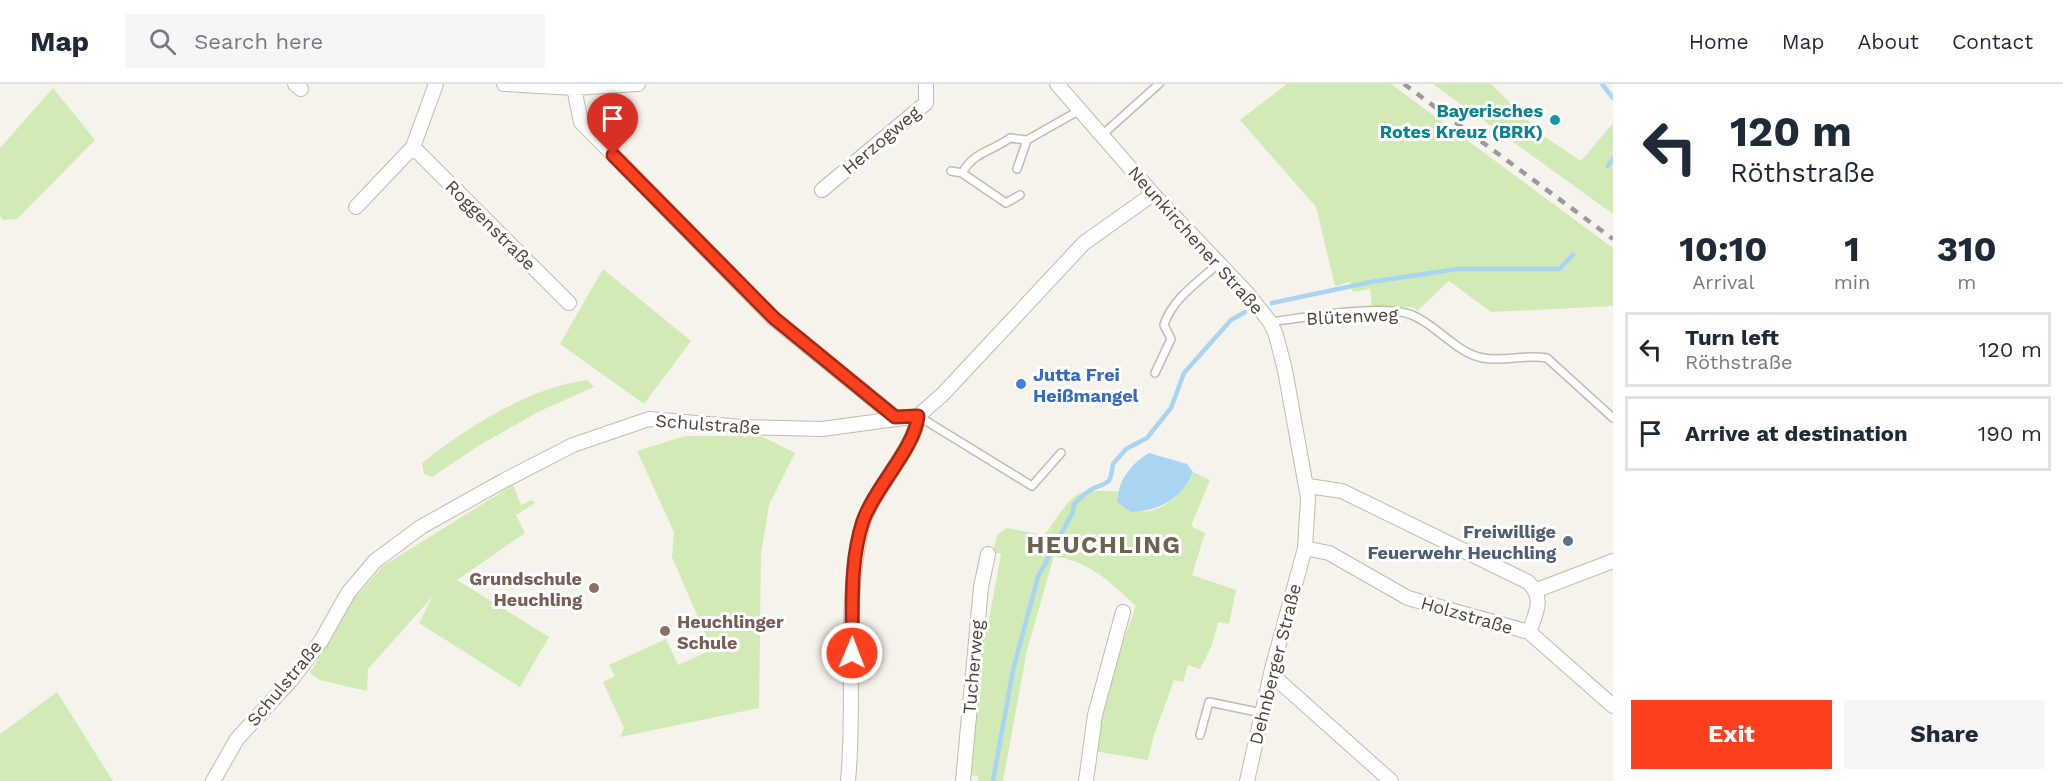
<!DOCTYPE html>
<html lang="en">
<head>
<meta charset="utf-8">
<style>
  :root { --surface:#fff; --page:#f6f6f7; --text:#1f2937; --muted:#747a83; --line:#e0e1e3; --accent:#fc3f1d }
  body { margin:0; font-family:"Work Sans",sans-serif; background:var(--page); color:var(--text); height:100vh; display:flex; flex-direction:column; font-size:22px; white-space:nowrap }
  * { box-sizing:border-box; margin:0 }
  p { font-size:20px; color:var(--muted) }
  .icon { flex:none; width:33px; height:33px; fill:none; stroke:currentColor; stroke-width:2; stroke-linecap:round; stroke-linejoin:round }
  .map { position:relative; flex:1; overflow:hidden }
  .drawer { display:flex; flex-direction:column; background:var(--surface); width:450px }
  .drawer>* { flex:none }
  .hud { background:#fff; color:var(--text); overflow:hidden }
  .pin { position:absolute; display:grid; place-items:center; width:51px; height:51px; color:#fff; margin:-62px -26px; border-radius:50% 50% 50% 0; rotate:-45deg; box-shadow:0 0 6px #0007 }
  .pin .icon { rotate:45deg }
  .me { position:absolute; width:66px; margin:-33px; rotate:1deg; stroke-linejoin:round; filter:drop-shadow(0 0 4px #0008) }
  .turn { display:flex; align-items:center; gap:21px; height:126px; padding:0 18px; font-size:27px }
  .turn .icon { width:78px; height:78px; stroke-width:2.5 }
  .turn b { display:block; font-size:42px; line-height:51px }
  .eta { display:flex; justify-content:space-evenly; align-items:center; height:102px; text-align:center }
  .eta b { font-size:36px; font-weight:700; line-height:42px }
  .primary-button { display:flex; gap:12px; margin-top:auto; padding:12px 18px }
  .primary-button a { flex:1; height:69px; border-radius:0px; background:var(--accent); color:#fff; font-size:24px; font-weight:700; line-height:69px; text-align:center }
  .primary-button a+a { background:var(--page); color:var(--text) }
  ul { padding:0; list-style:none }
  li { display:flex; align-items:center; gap:18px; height:75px; margin:0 12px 9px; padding:0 6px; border:3px solid var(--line); border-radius:0px }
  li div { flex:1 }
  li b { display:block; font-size:22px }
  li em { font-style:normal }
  header { display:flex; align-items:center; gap:36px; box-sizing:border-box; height:84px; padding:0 30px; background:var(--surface); border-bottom:2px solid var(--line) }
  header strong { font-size:28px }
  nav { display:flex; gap:33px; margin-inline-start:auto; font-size:21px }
  .search { width:420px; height:54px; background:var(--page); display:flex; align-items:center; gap:15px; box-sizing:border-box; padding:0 21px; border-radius:0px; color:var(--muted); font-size:22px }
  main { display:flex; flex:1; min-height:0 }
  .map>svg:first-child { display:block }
  .green { fill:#d2eab5 }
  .water { fill:#a9d4f2 }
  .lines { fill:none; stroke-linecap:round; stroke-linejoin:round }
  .stream { stroke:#a9d4f2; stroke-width:4.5 }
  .service-casing { stroke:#c2bbae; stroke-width:10 }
  .minor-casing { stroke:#c2bbae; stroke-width:16 }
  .service { stroke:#fff; stroke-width:7 }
  .minor { stroke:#fff; stroke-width:14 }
  .rail { stroke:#9a9a9a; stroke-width:4.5; stroke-dasharray:8 8; stroke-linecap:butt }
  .route-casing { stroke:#a42913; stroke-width:15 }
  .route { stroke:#fc3f1d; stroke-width:10 }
  .culture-dot { fill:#0f9aa8; stroke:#fff; stroke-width:2 }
  .shop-dot { fill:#3f7fe0; stroke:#fff; stroke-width:2 }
  .service-dot { fill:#5c6f8a; stroke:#fff; stroke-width:2 }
  .education-dot { fill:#8d6e63; stroke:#fff; stroke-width:2 }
  .labels { text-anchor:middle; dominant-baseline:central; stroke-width:6; stroke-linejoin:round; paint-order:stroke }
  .culture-label { font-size:18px; font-weight:bold; fill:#0d838f; stroke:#fff; text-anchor:end }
  .street-label { font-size:18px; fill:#4b4439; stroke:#fff }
  .shop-label { font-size:18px; font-weight:bold; fill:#366cbe; stroke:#fff; text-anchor:start }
  .service-label { font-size:18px; font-weight:bold; fill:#4e5e75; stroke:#fff; text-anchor:end }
  .education-label { font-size:18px; font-weight:bold; fill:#785e54; stroke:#fff; text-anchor:end }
  .district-label { font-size:24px; font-weight:bold; letter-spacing:1.5px; fill:#6e6250; stroke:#fff }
</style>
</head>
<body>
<header>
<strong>Map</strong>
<div class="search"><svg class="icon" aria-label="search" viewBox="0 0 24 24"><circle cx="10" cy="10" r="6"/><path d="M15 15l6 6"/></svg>Search here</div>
<nav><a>Home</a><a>Map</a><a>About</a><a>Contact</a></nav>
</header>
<main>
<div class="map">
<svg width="1613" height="697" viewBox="0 0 1613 697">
  <rect width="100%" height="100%" fill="#f6f3ec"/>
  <!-- green -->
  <path class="green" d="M 1287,0 L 1391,0 L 1613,164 L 1613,222 L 1491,228 L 1449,197 L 1417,227 L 1413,223 L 1372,223 L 1370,205 L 1353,208 L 1350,198 L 1335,202 L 1316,123 L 1240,36 Z
    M 1433,0 L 1491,0 L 1545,53 L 1581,77 L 1613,39 L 1613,130 Z
    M 53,4 L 95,56 L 17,135 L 3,136 L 0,132 L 0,64 Z
    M 603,185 L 691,257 L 644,320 L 560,260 Z
    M 587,296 L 594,303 L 540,327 L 478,362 L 432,393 L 424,390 L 422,379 C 469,342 528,304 587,296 Z
    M 685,352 L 761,352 L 795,369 L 769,421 L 761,469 L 759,624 L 620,653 L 624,644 L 603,598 L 615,592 L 609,581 L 666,555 L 678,581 L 712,566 L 672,473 L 674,448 L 637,367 Z
    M 1193,388 L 1210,396 L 1191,442 L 1205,449 L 1192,491 L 1236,506 L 1229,540 L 1218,538 L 1212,561 L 1200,585 L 1188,581 L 1183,598 L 1174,596 L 1153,654 L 1148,676 L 1093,667 L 1104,610 L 1136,522 C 1109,497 1092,479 1054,472 L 1027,566 L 1003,697 L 978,697 L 978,692 L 968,691 L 985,536 L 989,536 L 1001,470 L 993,468 L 997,451 L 1007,444 L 1044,451 C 1055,439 1068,412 1083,408 C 1091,406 1107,408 1118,407 L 1117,418 C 1124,421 1132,426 1139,427 C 1162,431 1185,406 1193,388 Z
    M 513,401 L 521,421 L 532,416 L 535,419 L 516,431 L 525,449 L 457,496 L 549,553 L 520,603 L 419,539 L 433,512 L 368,585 L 367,607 L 320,596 L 310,589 L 353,516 L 383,482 Z
    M 57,608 L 113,697 L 0,697 L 0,650 Z"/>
  <!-- water -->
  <path class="water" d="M 1149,369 L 1187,380 L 1193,388 C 1182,414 1160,427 1131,428 L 1117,418 C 1118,396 1131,380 1149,369 Z"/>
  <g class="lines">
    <!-- stream -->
    <path class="stream" d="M 1602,0 L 1613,14
      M 1608,82 L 1613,74
      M 1272,219 L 1371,198 L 1457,185 L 1559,185 L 1573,171
      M 993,697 L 1013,586 L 1038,493 L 1073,428 L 1074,420 C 1080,415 1087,407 1094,404 C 1112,397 1110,399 1113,380 L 1126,365 L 1147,354 L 1171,324 L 1184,289 L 1231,236 L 1245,228"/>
    <defs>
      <path id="service" d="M 1102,51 L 1159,0
        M 1017,85 L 1027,56
        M 951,87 L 962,89 C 975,67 989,69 1010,54 L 1027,56 L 1080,26
        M 962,89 L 1006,119 L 1020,111
        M 1270,238 C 1303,234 1384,219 1412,231 C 1437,241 1456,269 1483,274 C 1504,278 1526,270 1547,274 L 1613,334
        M 1155,289 L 1171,255 L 1164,241 C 1172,215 1198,198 1218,180
        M 918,332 L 1032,402 L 1061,369
        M 1200,651 L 1209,618 L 1262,629"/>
      <path id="minor" d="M 295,0 L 301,5
        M 436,0 L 413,63 L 569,219
        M 504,0 L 574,4 L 638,0
        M 1057,0 L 1153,110 L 1247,209 L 1270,238 L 1276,251 L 1285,286 L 1308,414 L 1305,464 L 1272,585 L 1247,697
        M 574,4 L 581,38 L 773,234 L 895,333
        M 822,106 L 926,19 L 926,0
        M 356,123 L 413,63
        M 1308,402 L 1342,407 L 1528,498 C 1545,514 1536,529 1529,548
        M 1305,464 L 1329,469 L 1408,514 L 1529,548 L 1613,622
        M 1537,506 L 1613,477
        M 1271,590 L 1391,697
        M 213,697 L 237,655 L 292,595 L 321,557 L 348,509 L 375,477 L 421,443 L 503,397 L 573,361 L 649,335 L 743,343 L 822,345 L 918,332 L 943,310 L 1084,159 L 1153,110
        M 848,697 C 856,614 843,527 861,446 C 870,407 915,366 918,332
        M 963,697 L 981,503 L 988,470
        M 1086,697 L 1095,631 L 1123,528"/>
    </defs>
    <!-- service casing -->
    <use href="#service" class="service-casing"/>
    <!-- minor casing -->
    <use href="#minor" class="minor-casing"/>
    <!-- service -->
    <use href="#service" class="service"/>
    <!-- minor -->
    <use href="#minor" class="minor"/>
    <!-- rail -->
    <path class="rail" d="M 1404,0 L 1613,155"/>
  </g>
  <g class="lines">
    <defs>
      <path id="route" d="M 613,71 L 774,234 L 895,333 L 918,332 C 915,364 875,403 863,437 C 849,479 853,525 852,569"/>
    </defs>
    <!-- route casing -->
    <use href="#route" class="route-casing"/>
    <!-- route -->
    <use href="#route" class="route"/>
  </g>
  <!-- markers -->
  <circle class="culture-dot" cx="1555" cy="36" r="6"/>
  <circle class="shop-dot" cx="1021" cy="300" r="6"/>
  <circle class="service-dot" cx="1568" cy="457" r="6"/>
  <g class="education-dot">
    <circle cx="594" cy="504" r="6"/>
    <circle cx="665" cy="547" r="6"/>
  </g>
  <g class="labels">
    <!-- culture labels -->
    <g class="culture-label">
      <text x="1543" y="26">Bayerisches<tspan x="1543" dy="21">Rotes Kreuz (BRK)</tspan></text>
    </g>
    <!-- street labels -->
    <g class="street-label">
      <text transform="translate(881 56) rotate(-40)">Herzogweg</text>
      <text transform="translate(491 141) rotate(45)">Roggenstraße</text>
      <text transform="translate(1196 156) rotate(48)">Neunkirchener Straße</text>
      <text transform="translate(1352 232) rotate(-3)">Blütenweg</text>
      <text transform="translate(708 340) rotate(4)">Schulstraße</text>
      <text transform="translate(1467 531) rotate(16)">Holzstraße</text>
      <text transform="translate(1275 580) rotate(-76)">Dehnberger Straße</text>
      <text transform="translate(973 583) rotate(-85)">Tucherweg</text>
      <text transform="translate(284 599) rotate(-50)">Schulstraße</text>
    </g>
    <!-- shop labels -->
    <g class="shop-label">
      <text x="1033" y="290">Jutta Frei<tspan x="1033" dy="21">Heißmangel</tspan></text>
    </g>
    <!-- service labels -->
    <g class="service-label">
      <text x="1556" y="447">Freiwillige<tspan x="1556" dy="21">Feuerwehr Heuchling</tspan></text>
    </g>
    <!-- education labels -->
    <g class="education-label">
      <text x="582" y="494">Grundschule<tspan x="582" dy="21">Heuchling</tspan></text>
      <text x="677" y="537" text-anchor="start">Heuchlinger<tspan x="677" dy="21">Schule</tspan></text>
    </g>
    <!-- district labels -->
    <g class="district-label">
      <text x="1104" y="461">HEUCHLING</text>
    </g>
  </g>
</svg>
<div class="pin" style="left:613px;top:71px;background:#d93025"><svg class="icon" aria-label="arrive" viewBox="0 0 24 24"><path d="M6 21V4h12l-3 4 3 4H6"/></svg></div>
<svg class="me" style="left:852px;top:569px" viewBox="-20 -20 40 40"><circle r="17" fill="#fc3f1d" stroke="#fff" stroke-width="3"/><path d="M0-11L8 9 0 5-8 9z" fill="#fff"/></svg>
</div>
<section class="drawer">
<div class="hud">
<div class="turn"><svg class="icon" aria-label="left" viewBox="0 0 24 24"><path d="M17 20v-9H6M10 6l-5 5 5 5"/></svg><div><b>120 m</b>Röthstraße</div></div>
</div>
<div class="eta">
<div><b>10:10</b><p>Arrival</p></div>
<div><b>1</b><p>min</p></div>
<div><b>310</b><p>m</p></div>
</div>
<ul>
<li><svg class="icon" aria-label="left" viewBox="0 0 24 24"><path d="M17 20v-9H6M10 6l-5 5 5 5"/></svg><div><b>Turn left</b><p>Röthstraße</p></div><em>120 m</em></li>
<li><svg class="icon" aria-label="arrive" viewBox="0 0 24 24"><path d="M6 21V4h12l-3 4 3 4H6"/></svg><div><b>Arrive at destination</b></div><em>190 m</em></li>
</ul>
<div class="primary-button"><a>Exit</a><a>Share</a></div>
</section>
</main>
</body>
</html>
